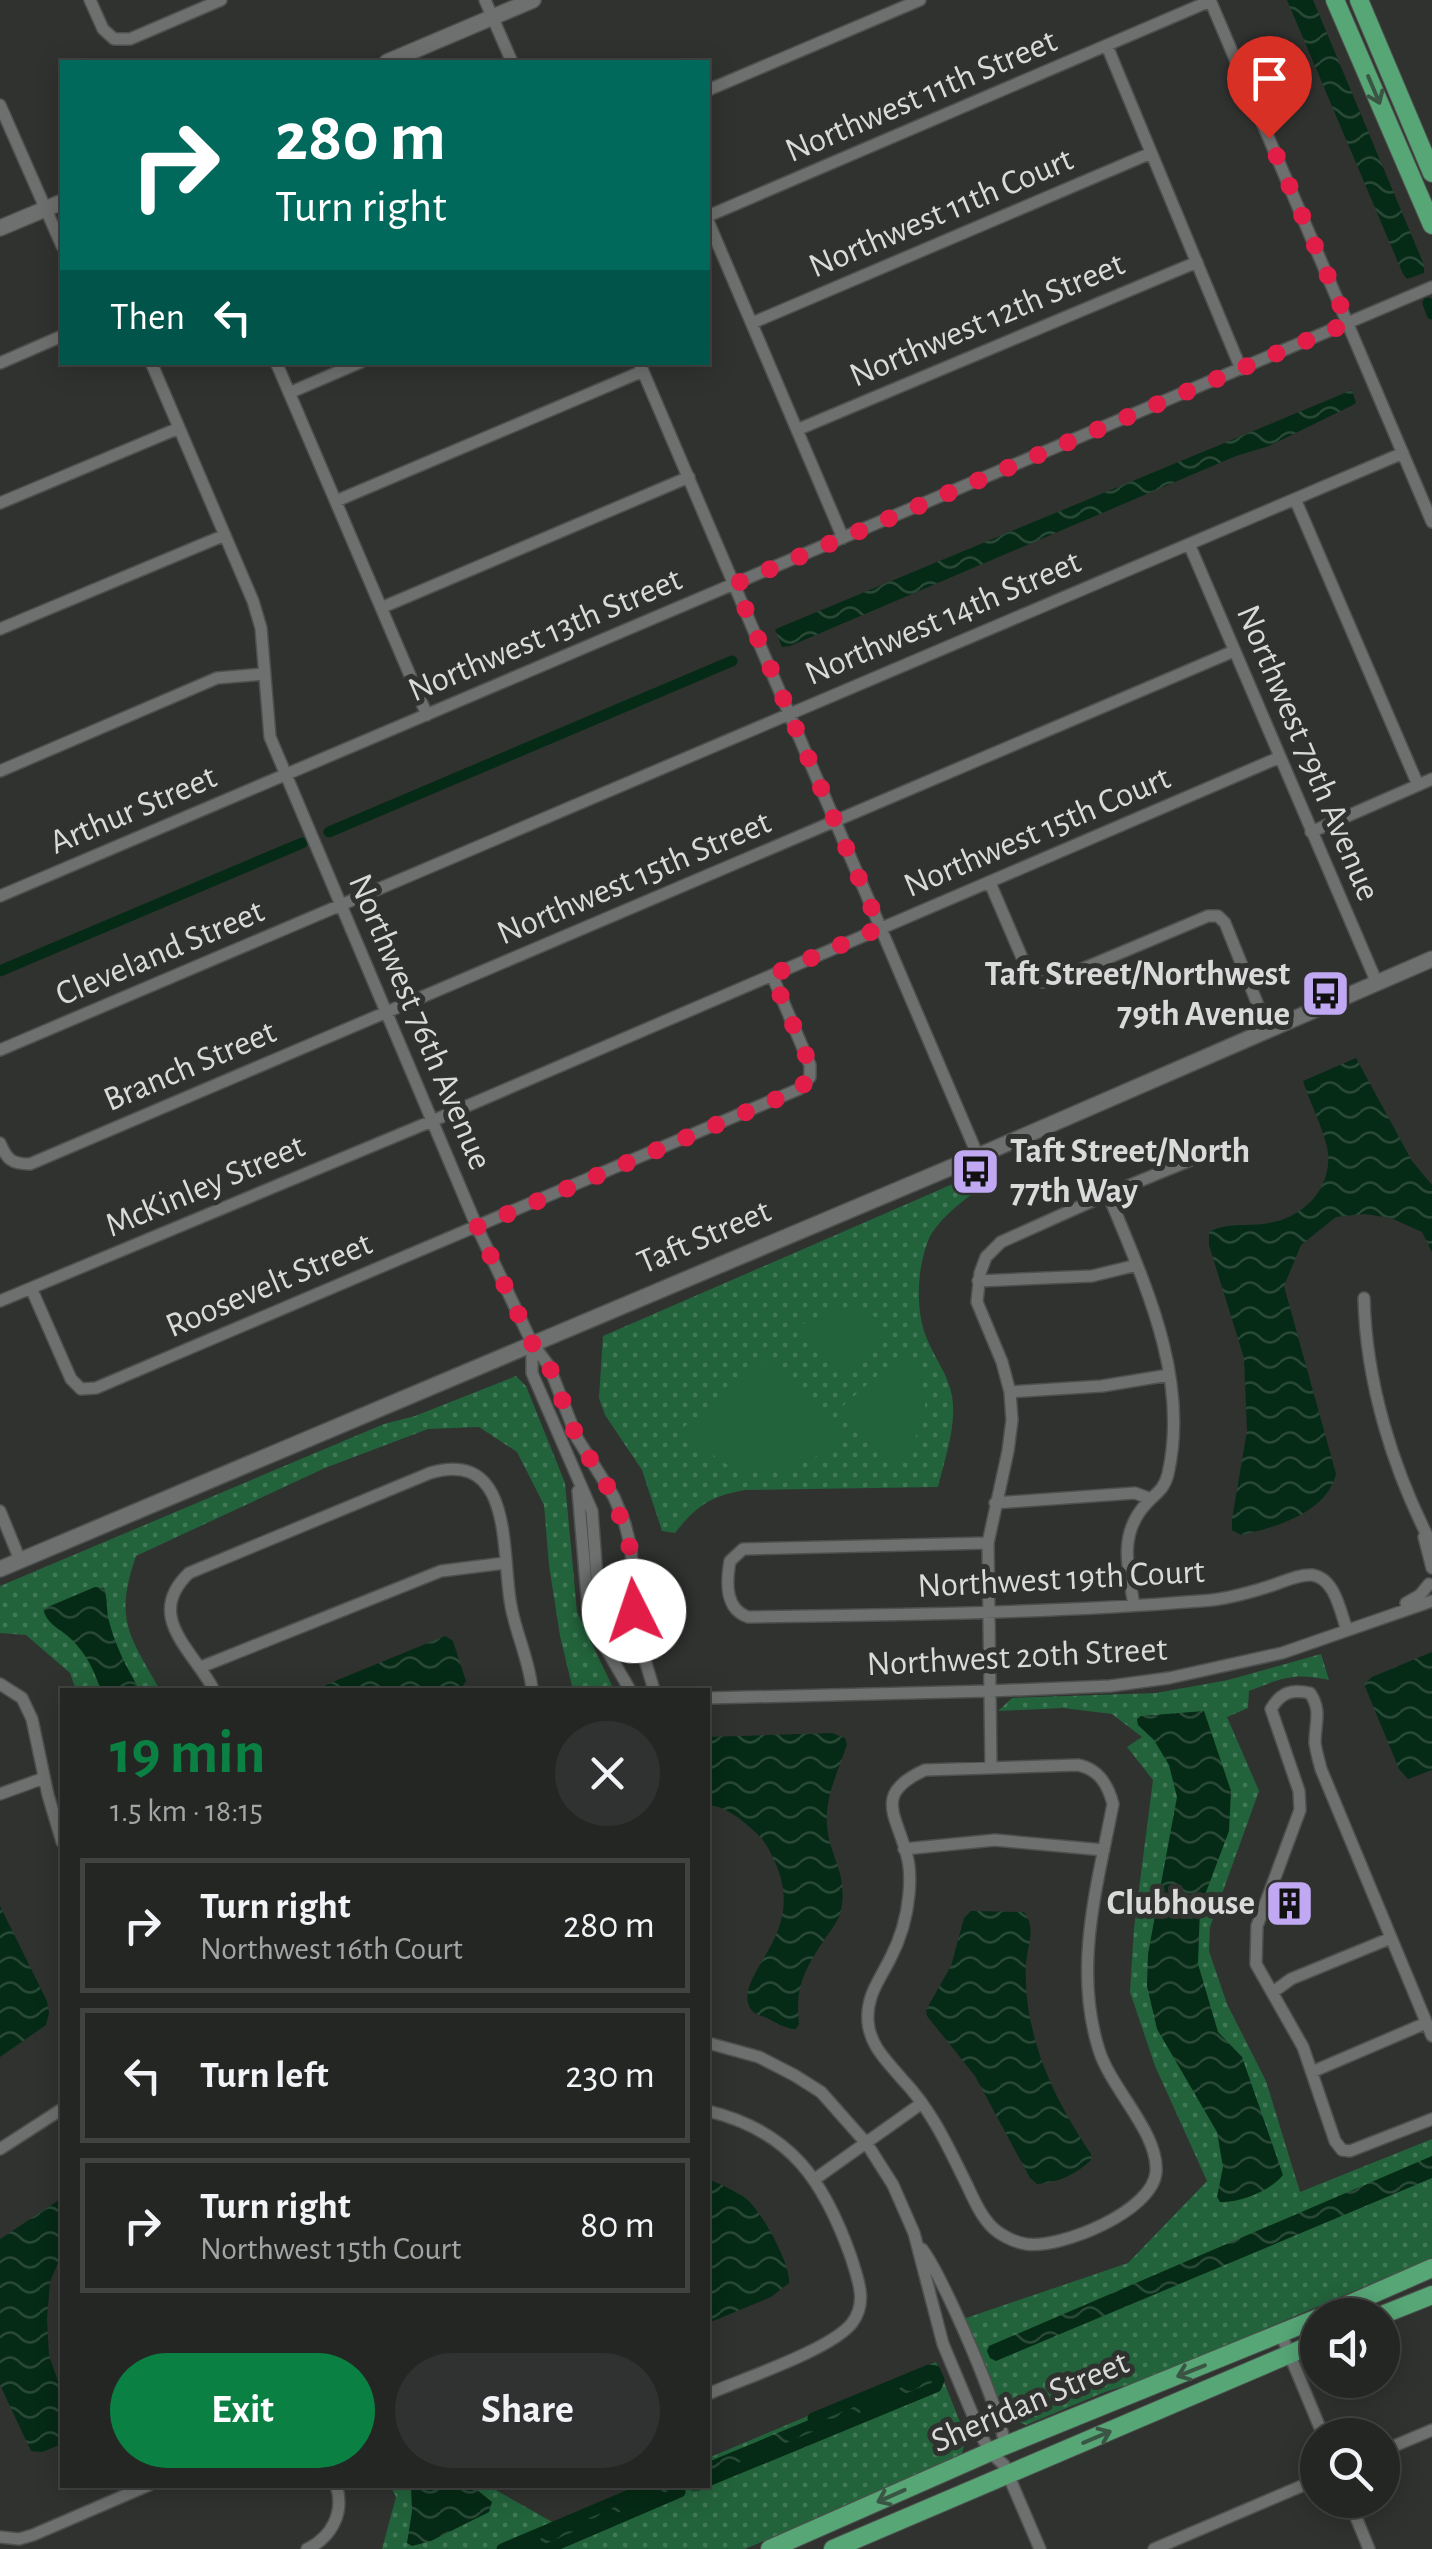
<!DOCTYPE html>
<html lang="en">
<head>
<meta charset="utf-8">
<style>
  :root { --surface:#242624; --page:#303231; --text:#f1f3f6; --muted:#a3a5a6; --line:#414341; --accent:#0b8043 }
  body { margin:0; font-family:"Alegreya Sans",sans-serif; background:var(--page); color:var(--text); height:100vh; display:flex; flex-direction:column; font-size:38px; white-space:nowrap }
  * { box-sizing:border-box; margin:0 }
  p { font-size:32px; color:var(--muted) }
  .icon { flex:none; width:55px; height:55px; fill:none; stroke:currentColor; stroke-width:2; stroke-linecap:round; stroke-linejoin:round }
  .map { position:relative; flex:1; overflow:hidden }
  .side { position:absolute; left:60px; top:1688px; width:650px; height:800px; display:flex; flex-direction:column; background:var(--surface); border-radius:0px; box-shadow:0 5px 25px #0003,0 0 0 2px var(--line) }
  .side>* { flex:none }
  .hud { position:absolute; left:60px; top:60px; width:650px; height:305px; border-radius:0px; box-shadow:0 5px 25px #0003,0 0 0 2px var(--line); background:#00695c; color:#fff; overflow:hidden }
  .buttons { position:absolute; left:1300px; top:2298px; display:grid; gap:20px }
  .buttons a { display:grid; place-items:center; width:100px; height:100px; border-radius:50%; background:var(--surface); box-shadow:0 5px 25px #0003,0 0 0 2px var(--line); font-size:50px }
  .pin { position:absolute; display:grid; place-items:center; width:85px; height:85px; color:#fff; margin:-102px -42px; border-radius:50% 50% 50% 0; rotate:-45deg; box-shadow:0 0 10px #0007 }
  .pin .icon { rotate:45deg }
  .me { position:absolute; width:110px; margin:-55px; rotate:356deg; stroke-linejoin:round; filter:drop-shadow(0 0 8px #0008) }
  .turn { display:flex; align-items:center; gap:35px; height:210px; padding:0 50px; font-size:45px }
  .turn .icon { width:130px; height:130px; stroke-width:2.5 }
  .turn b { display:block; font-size:70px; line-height:85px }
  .then { display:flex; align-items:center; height:95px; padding:0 50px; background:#0003; gap:20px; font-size:38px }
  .round { display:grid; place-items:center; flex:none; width:105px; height:105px; border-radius:52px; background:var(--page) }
  .summary { display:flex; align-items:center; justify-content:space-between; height:170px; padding:0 50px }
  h1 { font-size:60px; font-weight:700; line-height:75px; color:var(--accent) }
  .action { display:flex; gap:20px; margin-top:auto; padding:20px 50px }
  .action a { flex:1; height:115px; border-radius:60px; background:var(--accent); color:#fff; font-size:40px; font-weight:700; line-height:115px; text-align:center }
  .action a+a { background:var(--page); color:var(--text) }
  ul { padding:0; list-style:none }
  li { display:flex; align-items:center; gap:30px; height:135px; margin:0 20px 15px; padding:0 30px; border:5px solid var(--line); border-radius:0px }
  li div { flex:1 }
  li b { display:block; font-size:38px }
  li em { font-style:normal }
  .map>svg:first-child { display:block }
  .grass { fill:url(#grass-dots) }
  .park { fill:#22633b }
  .water { fill:url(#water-waves) }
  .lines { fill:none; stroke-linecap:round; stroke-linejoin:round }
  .canal { stroke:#052a15; stroke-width:11 }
  .minor-casing { stroke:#4e504e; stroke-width:14 }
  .tertiary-casing { stroke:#4e504e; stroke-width:18 }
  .primary-casing { stroke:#4e504e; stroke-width:20 }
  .minor { stroke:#6d706e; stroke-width:11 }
  .tertiary { stroke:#6d706e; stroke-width:15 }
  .primary { stroke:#56a676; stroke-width:18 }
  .oneway { stroke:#3b5545 }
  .route { stroke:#e11d48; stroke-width:18; stroke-dasharray:0 32.4 }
  .labels { text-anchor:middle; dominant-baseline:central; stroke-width:10; stroke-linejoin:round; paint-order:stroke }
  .street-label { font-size:35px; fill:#d9dad9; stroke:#303230 }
  .poi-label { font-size:35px; font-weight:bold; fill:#d9dad9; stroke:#303230; text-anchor:end }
</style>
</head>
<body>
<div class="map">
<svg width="1432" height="2549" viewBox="0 0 1432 2549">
  <defs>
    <pattern id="grass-dots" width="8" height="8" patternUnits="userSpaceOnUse" patternTransform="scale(2.5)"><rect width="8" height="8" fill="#22633b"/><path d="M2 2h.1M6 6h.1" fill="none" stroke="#427957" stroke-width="1.8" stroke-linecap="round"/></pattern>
    <pattern id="water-waves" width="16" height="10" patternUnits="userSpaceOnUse" patternTransform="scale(2.5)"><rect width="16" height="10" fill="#052a15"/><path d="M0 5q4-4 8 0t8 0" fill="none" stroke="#294836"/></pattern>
  </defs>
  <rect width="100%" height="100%" fill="#303230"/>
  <!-- grass -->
  <path class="grass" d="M 985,1170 L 989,1183 C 970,1194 936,1220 928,1241 C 917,1269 915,1311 927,1339 C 935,1359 948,1374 952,1396 C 957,1425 945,1458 938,1487 L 745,1490 C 711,1496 696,1506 675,1533 L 662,1531 L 642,1470 L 605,1415 L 599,1398 L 603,1336 Z
    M 516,1376 L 526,1386 L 565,1483 L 577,1612 L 614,1690 L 573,1690 L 560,1636 L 549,1565 L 544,1505 L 517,1452 L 479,1427 L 428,1429 L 325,1468 L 136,1556 C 114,1620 129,1635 160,1690 L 76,1690 L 70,1673 L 26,1635 L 0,1633 L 0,1586 L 384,1424 L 415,1416 Z
    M 1321,1654 L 1329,1680 C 1294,1672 1282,1678 1249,1691 L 1248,1708 L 1227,1717 L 1259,1791 L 1210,1927 L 1209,1951 L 1227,2004 L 1266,2081 L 1300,2192 L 1432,2139 L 1432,2258 L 1147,2379 L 1105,2392 L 1026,2425 L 1004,2416 L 963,2319 L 1128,2263 L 1207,2181 L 1155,2066 L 1130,1992 L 1134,1928 L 1153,1780 L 1127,1747 L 1142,1737 L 1112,1714 L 1063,1708 L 998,1711 L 1012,1698 L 1156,1693 L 1228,1680 Z
    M 936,2362 L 966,2437 L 961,2458 L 745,2549 L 382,2549 L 396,2497 L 390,2485 L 487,2485 L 554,2523 L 644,2485 L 708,2485 L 708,2458 Z"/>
  <!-- park -->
  <path class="park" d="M 844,1308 L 870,1312 L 887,1330 L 842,1372 L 801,1325 Z
    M 905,1351 C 938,1394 928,1430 893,1466 L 843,1406 Z
    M 768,1360 L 844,1439 C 811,1462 774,1481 733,1467 C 716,1461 697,1440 683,1428 Z"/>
  <!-- water -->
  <path class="water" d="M 1287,0 L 1313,0 L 1424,265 L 1424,273 L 1407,279 L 1403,274 Z
    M 1352,390 L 1356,403 L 1353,405 L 1269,446 L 1236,456 L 790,646 L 782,647 L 775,630 L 778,628 Z
    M 1356,1058 L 1412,1161 L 1432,1185 L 1432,1252 L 1422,1232 L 1391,1218 L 1365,1214 L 1336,1217 L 1301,1245 L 1284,1286 L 1336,1474 C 1326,1513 1277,1527 1241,1535 L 1232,1530 L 1232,1519 L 1247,1431 L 1244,1358 L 1209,1245 L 1209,1232 C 1227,1222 1248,1227 1269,1223 C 1305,1218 1335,1185 1327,1147 C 1322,1125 1310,1103 1303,1081 Z
    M 95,1587 L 104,1588 C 108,1600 106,1610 109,1621 C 115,1645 127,1669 140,1690 L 101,1690 C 94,1671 87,1654 71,1639 C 60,1628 48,1626 43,1609 Z
    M 445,1636 L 453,1641 L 466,1681 L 460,1690 L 313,1690 Z
    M 1432,1652 L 1432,1770 L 1408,1779 L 1399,1769 L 1364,1684 L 1372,1677 Z
    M 1204,1711 L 1231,1791 L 1229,1831 L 1200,1908 L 1198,1964 L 1218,2032 L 1242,2057 L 1283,2175 C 1270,2191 1240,2203 1220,2202 L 1217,2197 L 1223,2167 L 1217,2132 L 1157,2029 L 1147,1986 L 1148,1954 L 1177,1797 L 1169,1765 L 1154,1740 L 1138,1725 L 1137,1719 L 1141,1716 Z
    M 832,1733 L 845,1738 L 847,1744 C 838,1773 825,1795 827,1826 C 830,1859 848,1872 841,1910 C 839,1920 832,1929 826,1937 C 805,1969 795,1985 799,2024 L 796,2029 C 785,2029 777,2023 767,2018 C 760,2015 752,2014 749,2006 C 736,1971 808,1935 775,1862 C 769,1849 765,1840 754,1831 C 741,1819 725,1806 708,1805 L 708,1737 Z
    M 0,1906 L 47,2001 L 49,2013 L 46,2025 L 0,2057 Z
    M 971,1911 L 1024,1912 C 1037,1929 1027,1945 1026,1964 C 1025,1983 1027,2008 1032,2027 C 1042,2073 1065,2115 1091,2154 L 1091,2160 C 1077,2174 1057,2183 1037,2184 L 1030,2178 L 975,2076 L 927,2016 L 926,2010 L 951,1966 L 964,1918 Z
    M 1432,2156 L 1432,2178 L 996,2361 L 990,2358 L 987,2351 L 989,2346 Z
    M 708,2179 C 720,2184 733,2190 744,2197 C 760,2208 791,2264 789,2283 L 771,2297 L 708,2323 Z
    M 62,2198 L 62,2253 L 50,2282 L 47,2319 L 49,2355 L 62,2393 L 62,2444 L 42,2452 L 31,2451 L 0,2385 L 0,2239 Z
    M 929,2370 L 935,2371 L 939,2380 L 936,2387 L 708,2481 L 708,2462 Z
    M 411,2485 L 471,2485 L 492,2502 L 489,2512 L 431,2541 L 412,2546 L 407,2543 L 412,2511 Z
    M 653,2485 L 677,2485 L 680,2492 L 547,2549 L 502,2549 Z"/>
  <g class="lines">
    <!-- canal -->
    <path class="canal" d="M 1428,303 L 1432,314
      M 329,832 L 732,661
      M 0,971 L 302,843
      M 708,2481 L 936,2387 L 939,2380 L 935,2371 L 929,2370 L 813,2418
      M 693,2485 L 698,2485
      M 502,2549 L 653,2485
      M 547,2549 L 680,2492 L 677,2485"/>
    <defs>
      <path id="minor" d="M 90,0 L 103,29 L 114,39 L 130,39 L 221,0
        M 485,0 L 512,62
        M 1210,0 L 1432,522
        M 1107,46 L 1241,369
        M 708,90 L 920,0
        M 0,105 L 62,246
        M 708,216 L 1210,1
        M 708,221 L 843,538
        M 752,323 L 1151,153
        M 151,362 L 253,601 L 261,628 L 270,737 L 477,1227 L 532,1343 L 549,1366 L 577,1438 L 614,1497 L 625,1524 L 631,1548 L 636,1630 L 654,1690
        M 276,362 L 427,715
        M 639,362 L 978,1156
        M 0,363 L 62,336
        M 289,393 L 361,362
        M 799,429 L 1197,262
        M 1295,499 L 1418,785
        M 336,501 L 643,371
        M 0,503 L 179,428
        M 1189,544 L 1377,983
        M 383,607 L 689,477
        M 0,629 L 225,535
        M 0,771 L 217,678 L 263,674
        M 1311,832 L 1432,779
        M 990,883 L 1029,974 L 1040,982 L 1051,982 L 1208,916 L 1218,916 L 1225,923 L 1268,1030
        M 0,896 L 1432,287
        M 0,1050 L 1403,453
        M 0,1143 C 7,1160 12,1164 30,1164 L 1234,651
        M 1108,1194 C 1144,1282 1190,1377 1168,1474 C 1164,1490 1156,1493 1146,1504 C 1118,1534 1128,1570 1134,1605
        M 978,1281 L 1092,1276 L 1137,1265
        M 31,1288 L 71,1379 L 81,1389 L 96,1388 L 799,1089 L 810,1077 L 810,1065 L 772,975
        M 1364,1298 C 1366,1383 1393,1470 1432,1545
        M 0,1301 L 432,1121 L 1278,758
        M 532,1343 L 532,1373 L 592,1511 L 602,1643
        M 1010,1392 L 1102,1386 L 1169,1375
        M 578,1491 L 589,1619 L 630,1690
        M 995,1503 L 1135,1493 L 1151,1499
        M 0,1511 L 20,1560
        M 1424,1537 L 1432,1568
        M 988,1543 L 743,1549 L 730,1561 C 726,1583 725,1609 748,1617 C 899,1615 1050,1613 1200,1601 C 1223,1600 1245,1594 1267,1587 C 1281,1583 1297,1574 1312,1575 C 1335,1578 1340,1611 1347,1630
        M 593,1603 L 634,1599
        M 1406,1603 L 1420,1595 L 1429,1584
        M 201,1667 L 441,1571 L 505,1563
        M 0,1684 L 22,1698 L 32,1719 L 48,1795 L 62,1842
        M 214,1690 C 192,1649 144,1616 189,1573 L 430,1473 C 515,1448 501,1555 511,1606 C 516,1634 530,1662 532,1690
        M 708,1698 L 989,1691 L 1110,1686 L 1169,1678 L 1282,1653 L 1432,1601
        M 1078,1765 C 1099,1769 1108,1785 1113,1804 C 1097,1887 1073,1968 1099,2050 C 1111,2089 1159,2133 1156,2172 C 1153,2211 1061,2249 1026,2244 C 1014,2242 1000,2235 992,2227 C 978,2213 971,2192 962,2175 C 945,2140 929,2107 902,2079 C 887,2061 870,2046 868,2022 C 866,1996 879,1981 890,1959 C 901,1938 907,1917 909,1894 C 910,1883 910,1867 907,1856 C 897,1815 872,1794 925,1770 Z
        M 991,1768 L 988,1543 L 1008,1451 L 1012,1420 L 1010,1392 L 1002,1362 L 977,1302 L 980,1273 L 986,1257 L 1001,1242 L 1108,1194 L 1213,1151 L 1246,1149
        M 0,1794 L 44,1778
        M 904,1849 L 995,1840 L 1104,1850
        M 1273,1992 L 1291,1979 L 1391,1938
        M 1432,2036 L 1321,1769 C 1319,1761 1316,1751 1315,1743 C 1315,1723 1322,1711 1310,1693 C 1292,1689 1281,1692 1271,1709 L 1299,1791 L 1300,1810 L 1257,1926 L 1256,1964 L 1303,2047 L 1335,2141 L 1342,2150 L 1350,2151 L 1432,2119
        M 708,2043 L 759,2057 L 794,2075 L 821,2092 L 867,2144 L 893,2185 L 914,2233 L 943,2344 L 982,2437 L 990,2452 L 1004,2465 L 1040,2549
        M 1314,2071 L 1426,2023
        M 708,2111 C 791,2131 824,2181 851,2257 C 858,2280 868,2302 852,2323 C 831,2350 742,2379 708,2394
        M 0,2149 L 62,2109
        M 815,2179 L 922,2103
        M 922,2249 C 943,2276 1002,2413 1005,2447
        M 1281,2334 L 1323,2435
        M 1382,2451 L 1432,2430
        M 1349,2500 L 1369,2549
        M 0,2537 L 19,2539 L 33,2535 L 149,2485
        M 307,2549 C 332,2537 345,2512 336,2485
        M 1154,2549 L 1318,2479"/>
      <path id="tertiary" d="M 387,62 L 533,0
        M 0,228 L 62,202
        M 0,1569 L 978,1156 L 1432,959"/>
      <path id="primary" d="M 1335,0 L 1432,225
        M 1359,0 L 1432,173
        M 1325,2315 L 1432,2268
        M 1382,2315 L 1432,2295
        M 770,2549 L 999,2448 L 1318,2318
        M 833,2549 L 1318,2342"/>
    </defs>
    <!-- minor casing -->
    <use href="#minor" class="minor-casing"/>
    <!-- tertiary casing -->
    <use href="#tertiary" class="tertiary-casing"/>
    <!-- primary casing -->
    <use href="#primary" class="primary-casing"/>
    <!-- minor -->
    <use href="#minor" class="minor"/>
    <!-- tertiary -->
    <use href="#tertiary" class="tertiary"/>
    <!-- primary -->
    <use href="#primary" class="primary"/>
  </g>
  <!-- one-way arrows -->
  <defs><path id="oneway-shaft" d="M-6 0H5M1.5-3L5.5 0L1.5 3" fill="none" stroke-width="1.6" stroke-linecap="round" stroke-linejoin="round" transform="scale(2.5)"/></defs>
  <g class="oneway">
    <use href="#oneway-shaft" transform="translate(1374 90) rotate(67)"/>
    <use href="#oneway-shaft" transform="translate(1191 2371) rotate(158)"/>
    <use href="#oneway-shaft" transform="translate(1097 2437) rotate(-23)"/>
    <use href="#oneway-shaft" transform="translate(891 2496) rotate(156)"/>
  </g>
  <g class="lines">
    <!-- route -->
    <path class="route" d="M 634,1611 L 630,1548 L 614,1497 L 577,1438 L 549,1366 L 532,1343 L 477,1227 L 800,1089 L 810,1076 L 810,1065 L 772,975 L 880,928 L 735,584 L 1348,323 L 1269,138"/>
  </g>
  <!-- icons -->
  <defs>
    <symbol id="bus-square" viewBox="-11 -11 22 22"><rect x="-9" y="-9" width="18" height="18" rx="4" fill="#c1a8f3" stroke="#303230"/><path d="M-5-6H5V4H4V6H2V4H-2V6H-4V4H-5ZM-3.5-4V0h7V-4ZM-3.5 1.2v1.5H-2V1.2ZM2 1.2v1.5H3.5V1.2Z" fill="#111"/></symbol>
    <symbol id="building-square" viewBox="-11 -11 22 22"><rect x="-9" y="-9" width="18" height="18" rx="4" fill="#c1a8f3" stroke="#303230"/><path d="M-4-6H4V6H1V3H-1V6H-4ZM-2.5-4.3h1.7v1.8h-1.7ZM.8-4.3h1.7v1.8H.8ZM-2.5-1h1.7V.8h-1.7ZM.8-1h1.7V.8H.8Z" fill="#111"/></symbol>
  </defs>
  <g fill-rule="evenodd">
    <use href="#bus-square" x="1298" y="966" width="55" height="55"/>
    <use href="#bus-square" x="948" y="1144" width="55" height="55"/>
    <use href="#building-square" x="1262" y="1876" width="55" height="55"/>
  </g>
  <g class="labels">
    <!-- street labels -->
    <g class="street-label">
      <text transform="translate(921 96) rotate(-23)">Northwest 11th Street</text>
      <text transform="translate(941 213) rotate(-23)">Northwest 11th Court</text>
      <text transform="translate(987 320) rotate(-23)">Northwest 12th Street</text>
      <text transform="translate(943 618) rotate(-23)">Northwest 14th Street</text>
      <text transform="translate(545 635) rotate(-23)">Northwest 13th Street</text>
      <text transform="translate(1308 753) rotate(67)">Northwest 79th Avenue</text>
      <text transform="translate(133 810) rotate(-23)">Arthur Street</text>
      <text transform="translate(1037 832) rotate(-23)">Northwest 15th Court</text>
      <text transform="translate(634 878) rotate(-23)">Northwest 15th Street</text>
      <text transform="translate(160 953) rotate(-23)">Cleveland Street</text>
      <text transform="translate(420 1022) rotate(67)">Northwest 76th Avenue</text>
      <text transform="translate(190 1066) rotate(-23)">Branch Street</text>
      <text transform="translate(205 1186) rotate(-23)">McKinley Street</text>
      <text transform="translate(704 1237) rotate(-23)">Taft Street</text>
      <text transform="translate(269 1285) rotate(-23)">Roosevelt Street</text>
      <text transform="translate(1061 1579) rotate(-3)">Northwest 19th Court</text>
      <text transform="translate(1017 1657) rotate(-3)">Northwest 20th Street</text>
      <text transform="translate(1030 2402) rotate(-23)">Sheridan Street</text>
    </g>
    <!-- poi labels -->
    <g class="poi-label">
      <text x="1290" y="974">Taft Street/Northwest<tspan x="1290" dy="40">79th Avenue</tspan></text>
      <text x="1010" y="1151" text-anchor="start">Taft Street/North<tspan x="1010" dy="40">77th Way</tspan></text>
      <text x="1255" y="1903">Clubhouse</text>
    </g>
  </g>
</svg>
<div class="buttons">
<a><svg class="icon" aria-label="sound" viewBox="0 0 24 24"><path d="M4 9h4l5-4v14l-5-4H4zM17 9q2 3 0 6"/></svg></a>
<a><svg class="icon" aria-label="search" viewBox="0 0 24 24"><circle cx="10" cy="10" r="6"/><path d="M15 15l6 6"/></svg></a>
</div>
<div class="pin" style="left:1269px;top:138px;background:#d93025"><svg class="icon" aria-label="arrive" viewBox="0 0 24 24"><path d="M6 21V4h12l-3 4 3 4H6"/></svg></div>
<svg class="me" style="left:634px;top:1611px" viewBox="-20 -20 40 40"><circle r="19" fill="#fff"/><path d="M0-13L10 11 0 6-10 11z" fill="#e11d48"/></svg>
<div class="hud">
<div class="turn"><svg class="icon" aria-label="right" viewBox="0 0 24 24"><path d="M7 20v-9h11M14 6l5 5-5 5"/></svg><div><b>280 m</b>Turn right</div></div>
<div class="then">Then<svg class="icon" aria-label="left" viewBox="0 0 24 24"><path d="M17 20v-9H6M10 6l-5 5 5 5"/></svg></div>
</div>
<section class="side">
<div class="summary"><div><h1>19 min</h1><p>1.5 km · 18:15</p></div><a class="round"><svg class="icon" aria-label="close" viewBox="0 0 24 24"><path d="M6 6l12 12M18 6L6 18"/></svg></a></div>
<ul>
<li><svg class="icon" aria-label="right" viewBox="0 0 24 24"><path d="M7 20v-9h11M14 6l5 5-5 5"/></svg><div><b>Turn right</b><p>Northwest 16th Court</p></div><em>280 m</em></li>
<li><svg class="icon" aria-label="left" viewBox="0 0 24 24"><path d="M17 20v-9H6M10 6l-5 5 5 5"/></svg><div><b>Turn left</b></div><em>230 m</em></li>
<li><svg class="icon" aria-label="right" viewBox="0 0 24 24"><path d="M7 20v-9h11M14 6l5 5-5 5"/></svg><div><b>Turn right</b><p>Northwest 15th Court</p></div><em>80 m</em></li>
</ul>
<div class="action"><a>Exit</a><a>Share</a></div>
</section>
</div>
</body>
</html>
